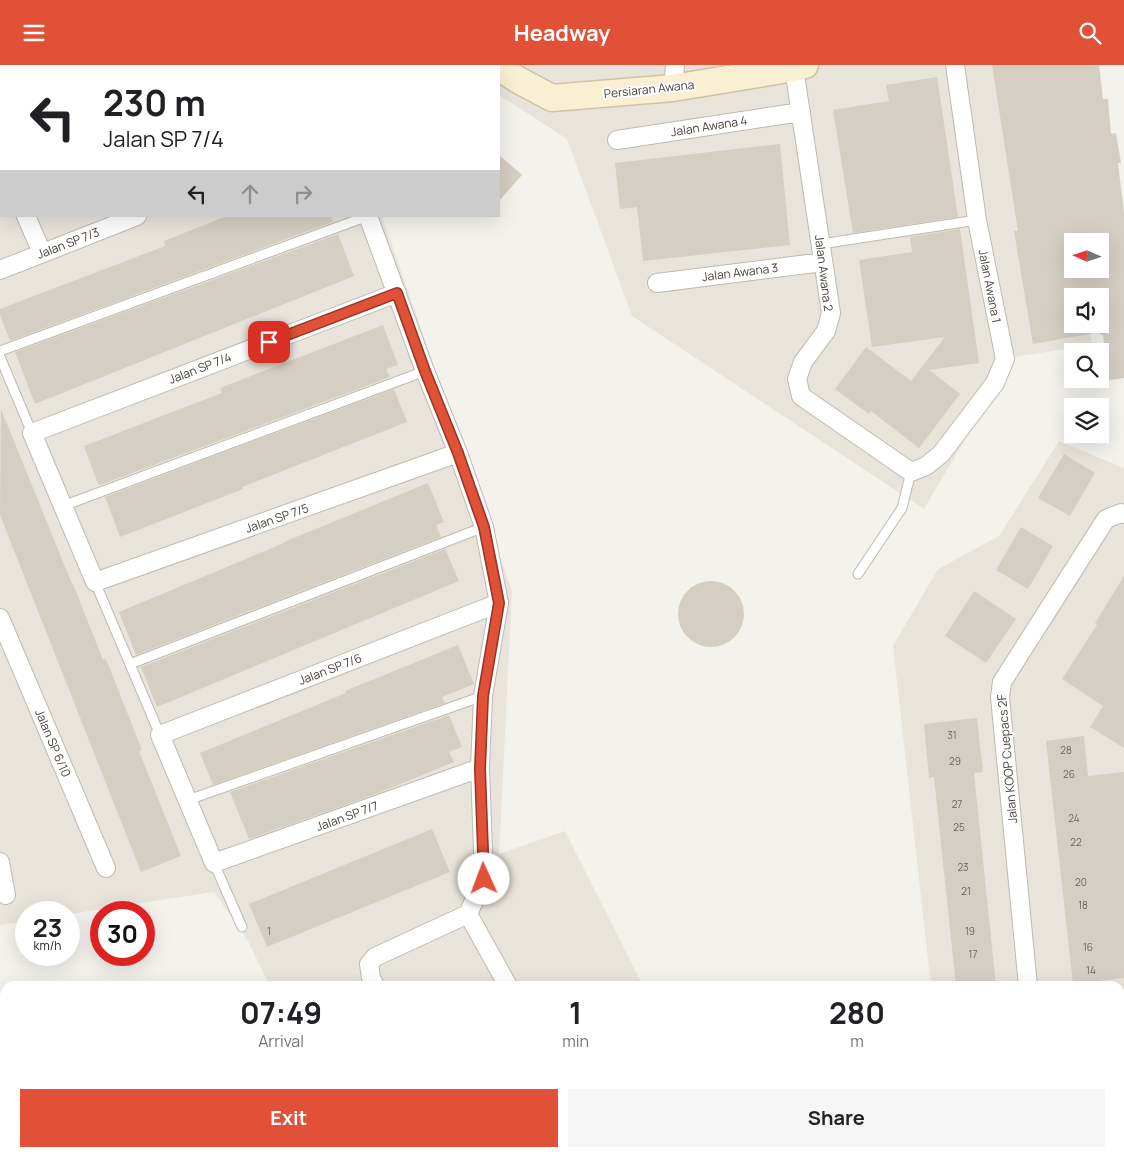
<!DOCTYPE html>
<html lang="en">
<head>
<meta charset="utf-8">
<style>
  :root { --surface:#fff; --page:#f6f6f6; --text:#202124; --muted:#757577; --accent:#e05138 }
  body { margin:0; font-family:Manrope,sans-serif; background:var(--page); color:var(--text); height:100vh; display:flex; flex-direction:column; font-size:19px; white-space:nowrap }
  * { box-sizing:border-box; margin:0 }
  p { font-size:16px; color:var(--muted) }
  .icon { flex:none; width:28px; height:28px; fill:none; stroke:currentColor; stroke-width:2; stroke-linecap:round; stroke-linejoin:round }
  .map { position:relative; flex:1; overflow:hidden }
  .side { position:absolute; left:0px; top:916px; width:1125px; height:176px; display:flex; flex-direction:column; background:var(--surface); border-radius:15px 15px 0 0; box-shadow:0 5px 20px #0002 }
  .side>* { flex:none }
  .guide { position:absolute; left:0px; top:0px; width:500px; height:152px; box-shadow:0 5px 20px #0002; background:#fff; color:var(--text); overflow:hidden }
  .needle { width:32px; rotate:273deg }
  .controls { position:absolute; left:1064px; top:168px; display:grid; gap:10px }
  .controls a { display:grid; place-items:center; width:45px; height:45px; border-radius:0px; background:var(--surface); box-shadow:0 5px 20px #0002; font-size:25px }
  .speed { position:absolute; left:15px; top:836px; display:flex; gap:10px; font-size:25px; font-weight:700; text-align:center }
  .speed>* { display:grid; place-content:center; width:65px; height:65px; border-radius:50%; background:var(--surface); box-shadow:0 5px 20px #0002; line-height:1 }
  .speed small { font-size:12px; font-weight:400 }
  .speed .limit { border:8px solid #d22; background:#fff; color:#111 }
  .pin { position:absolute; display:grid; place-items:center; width:42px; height:42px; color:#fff; margin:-21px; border-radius:10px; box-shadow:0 2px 8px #0006 }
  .me { position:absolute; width:55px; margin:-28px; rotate:358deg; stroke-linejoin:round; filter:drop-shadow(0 0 4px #0008) }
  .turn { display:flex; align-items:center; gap:18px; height:105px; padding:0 20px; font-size:22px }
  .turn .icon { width:65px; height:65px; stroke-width:2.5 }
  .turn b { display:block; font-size:35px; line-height:42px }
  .lanes { display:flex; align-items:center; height:48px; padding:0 20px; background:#0003; justify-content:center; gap:25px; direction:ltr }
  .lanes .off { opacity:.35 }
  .eta { display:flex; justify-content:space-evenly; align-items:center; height:85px; text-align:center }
  .eta b { font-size:30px; font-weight:700; line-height:35px }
  .primary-button { display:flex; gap:10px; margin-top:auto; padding:10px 20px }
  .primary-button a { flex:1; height:58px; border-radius:0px; background:var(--accent); color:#fff; font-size:20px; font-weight:700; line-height:58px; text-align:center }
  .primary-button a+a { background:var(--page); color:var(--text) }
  header { display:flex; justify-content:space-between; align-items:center; height:65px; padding:0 20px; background:var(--accent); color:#fff; font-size:22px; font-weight:700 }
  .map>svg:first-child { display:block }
  .residential { fill:#e8e4db }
  .building { fill:#d5cec3; fill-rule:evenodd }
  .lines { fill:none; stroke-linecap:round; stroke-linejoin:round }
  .lane-casing { stroke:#bfbab0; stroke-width:11 }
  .street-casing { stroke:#bfbab0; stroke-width:20 }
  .secondary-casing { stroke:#cec3a2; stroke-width:29 }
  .lane { stroke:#fff; stroke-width:9 }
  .street { stroke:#fff; stroke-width:18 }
  .secondary { stroke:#f9efd2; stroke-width:26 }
  .route-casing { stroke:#923524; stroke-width:12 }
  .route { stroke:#e05138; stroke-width:9 }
  .labels { text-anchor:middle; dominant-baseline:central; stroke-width:4; stroke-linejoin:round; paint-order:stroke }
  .number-label { font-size:10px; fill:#6b665d }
  .street-label { font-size:12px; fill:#48433b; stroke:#fff }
</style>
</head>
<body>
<header><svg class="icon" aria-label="menu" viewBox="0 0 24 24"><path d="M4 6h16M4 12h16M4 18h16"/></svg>Headway<svg class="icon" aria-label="search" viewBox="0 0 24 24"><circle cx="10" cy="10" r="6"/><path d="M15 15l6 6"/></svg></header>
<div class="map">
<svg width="1124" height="1092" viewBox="0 0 1124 1092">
  <rect width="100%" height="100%" fill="#f4f2ed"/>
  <!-- residential -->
  <path class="residential" d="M 0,0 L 330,0 L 331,1 L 1,1 L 1,151 L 382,151 L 512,526 L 499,789 L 565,766 L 643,921 L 270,921 L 248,876 L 214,827 L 69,849 L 69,848 L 26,848 L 26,856 L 0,860 Z
    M 453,0 L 1047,0 L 1075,176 L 1072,176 L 1072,204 L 1080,204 L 1084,231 L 1072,231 L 1072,259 L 1089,259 L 1092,280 L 1014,292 L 924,444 L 632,251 L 567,74 L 499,30 L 499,1 Z
    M 1059,376 L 1124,403 L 1124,1092 L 949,1092 L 949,1088 L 1120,1088 L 1120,921 L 931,921 L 893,581 L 938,504 L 999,471 Z
    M 350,1088 L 727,1088 L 730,1092 L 352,1092 Z"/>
  <!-- building -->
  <path class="building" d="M 992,0 L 1099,0 L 1103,34 L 1108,34 L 1111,69 L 1116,68 L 1121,98 L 1118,98 L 1124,148 L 1124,313 L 1109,315 L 1103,270 L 1100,270 L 1100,267 L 1033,279 L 1014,166 L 1018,166 ZM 1068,176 L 1100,176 L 1100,204 L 1072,204 ZM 1072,231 L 1100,231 L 1100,259 L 1072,259 Z
    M 937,12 L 958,152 L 853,168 L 833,45 L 889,36 L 886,20 Z
    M 780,79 L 790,180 L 643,196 L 637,142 L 620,144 L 615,98 Z
    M 499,90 L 522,110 L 499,136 Z
    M 227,151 L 331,151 L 333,157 L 10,276 L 0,250 L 0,244 L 165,181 L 164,176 Z
    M 960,164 L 979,298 L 929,305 L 960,329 L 919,383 L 871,346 L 869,349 L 835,324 L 866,282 L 911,316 L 945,272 L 872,282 L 859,195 L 912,187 L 910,172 Z
    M 338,169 L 354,211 L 35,339 L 15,287 Z
    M 383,260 L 398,300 L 386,304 L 390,312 L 100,420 L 98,419 L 84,381 L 222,328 L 220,323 Z
    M 394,324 L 407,357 L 242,422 L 243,424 L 120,472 L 105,432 Z
    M 1,344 L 72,519 L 73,519 L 103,595 L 106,594 L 142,685 L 139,686 L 181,791 L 141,807 L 0,450 Z
    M 1064,389 L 1095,408 L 1070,451 L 1038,433 Z
    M 428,418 L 444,457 L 436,460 L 441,472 L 136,590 L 119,547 L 284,478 L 284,477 Z
    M 1021,462 L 1053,481 L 1028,524 L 996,505 Z
    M 445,484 L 459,516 L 157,642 L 141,602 Z
    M 1124,511 L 1124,683 L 1090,662 L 1103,641 L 1062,614 L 1097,560 L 1095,558 Z
    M678 549a33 33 0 1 1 66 0a33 33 0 1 1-66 0Z
    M 974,526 L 1016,554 L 986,598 L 945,571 Z
    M 458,580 L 474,619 L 442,632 L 445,638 L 213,720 L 200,688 L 346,628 L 345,626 Z
    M 449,650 L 462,682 L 449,687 L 454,697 L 381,727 L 249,774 L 230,727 Z
    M 977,653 L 983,707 L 974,708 L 996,921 L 956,921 L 934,712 L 929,713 L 924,659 Z
    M 1084,671 L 1088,711 L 1124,707 L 1124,913 L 1073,919 L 1046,676 Z
    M 432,764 L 450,807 L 267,882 L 249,839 Z"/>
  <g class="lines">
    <defs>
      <path id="lane" d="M 821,179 L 977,155
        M 0,286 L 368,151
        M 0,292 L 32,368
        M 63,441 L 425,306
        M 858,509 L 902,443 L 911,407
        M 95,517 L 160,670
        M 130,599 L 484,462
        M 188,735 L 483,631
        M 214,798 L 242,862"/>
      <path id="street" d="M 133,0 L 133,1
        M 321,0 L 321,1
        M 794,3 L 831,248 L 826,266 L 803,297 L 797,314 L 801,331 L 911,407 L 926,401 L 941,389 L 995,318 L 1005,294 L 977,155 L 955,0
        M 673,23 L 675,0
        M 617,75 L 801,47
        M 0,91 L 1,94
        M 26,151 L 42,188
        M 368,151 L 425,306 L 458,388 L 484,462 L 499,538 L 483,631 L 480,703 L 484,814 L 468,849
        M 0,205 L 137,151
        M 657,218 L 823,197
        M 397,228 L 32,368 L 95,517 L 458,388
        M 0,553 L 106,803
        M 480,703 L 214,798 L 160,670 L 499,538
        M 0,797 L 6,830
        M 468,849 L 508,921
        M 375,921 L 371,913 L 369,899 L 375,892 L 468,849
        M 1028,921 L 1000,632 L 1002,617 L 1106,454 L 1121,448 L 1124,449
        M 470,1088 L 473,1092
        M 599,1088 L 602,1092
        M 1044,1088 L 1044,1092"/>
      <path id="secondary" d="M 499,3 L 520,16 L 552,33 L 673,23 L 794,3 L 805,0"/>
    </defs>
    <!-- lane casing -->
    <use href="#lane" class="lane-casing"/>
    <!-- street casing -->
    <use href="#street" class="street-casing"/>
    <!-- secondary casing -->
    <use href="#secondary" class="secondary-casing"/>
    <!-- lane -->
    <use href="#lane" class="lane"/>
    <!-- street -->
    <use href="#street" class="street"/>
    <!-- secondary -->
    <use href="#secondary" class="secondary"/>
  </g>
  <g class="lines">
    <defs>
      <path id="route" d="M 269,277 L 397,228 L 425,306 L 458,388 L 484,462 L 499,538 L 483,631 L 480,704 L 484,814"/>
    </defs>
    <!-- route casing -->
    <use href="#route" class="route-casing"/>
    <!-- route -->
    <use href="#route" class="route"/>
  </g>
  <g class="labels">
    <!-- number labels -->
    <g class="number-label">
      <text x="952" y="670">31</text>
      <text x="1066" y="685">28</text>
      <text x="955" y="696">29</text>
      <text x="1069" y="709">26</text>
      <text x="957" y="739">27</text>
      <text x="1074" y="753">24</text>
      <text x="959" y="762">25</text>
      <text x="1076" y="777">22</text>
      <text x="963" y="802">23</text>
      <text x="1081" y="817">20</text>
      <text x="966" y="826">21</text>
      <text x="1083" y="840">18</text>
      <text x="269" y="866">1</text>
      <text x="970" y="866">19</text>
      <text x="1088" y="882">16</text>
      <text x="973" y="889">17</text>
      <text x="1091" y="905">14</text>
    </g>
    <!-- street labels -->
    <g class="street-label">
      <text transform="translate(649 24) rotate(-6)">Persiaran Awana</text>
      <text transform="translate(709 61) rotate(-9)">Jalan Awana 4</text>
      <text transform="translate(68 178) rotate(-21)">Jalan SP 7/3</text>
      <text transform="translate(740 207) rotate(-7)">Jalan Awana 3</text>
      <text transform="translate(824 208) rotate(83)">Jalan Awana 2</text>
      <text transform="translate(990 221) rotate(79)">Jalan Awana 1</text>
      <text transform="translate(200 303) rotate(-21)">Jalan SP 7/4</text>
      <text transform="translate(277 453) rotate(-19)">Jalan SP 7/5</text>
      <text transform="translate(330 604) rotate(-21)">Jalan SP 7/6</text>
      <text transform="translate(53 678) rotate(67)">Jalan SP 6/10</text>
      <text transform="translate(1007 694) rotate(-95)">Jalan KOOP Cuepacs 2F</text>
      <text transform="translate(347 751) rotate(-20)">Jalan SP 7/7</text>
    </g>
  </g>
</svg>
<div class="controls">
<a><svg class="needle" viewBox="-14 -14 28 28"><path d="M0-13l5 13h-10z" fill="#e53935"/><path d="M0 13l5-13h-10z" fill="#757577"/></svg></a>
<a><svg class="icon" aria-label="sound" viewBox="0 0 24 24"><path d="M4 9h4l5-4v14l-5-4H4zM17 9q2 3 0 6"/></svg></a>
<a><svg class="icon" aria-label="search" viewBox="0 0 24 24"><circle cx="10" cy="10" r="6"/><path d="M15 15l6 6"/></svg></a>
<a><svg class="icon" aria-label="layers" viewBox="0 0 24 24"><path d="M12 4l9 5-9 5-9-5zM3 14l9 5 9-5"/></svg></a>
</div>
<div class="speed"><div>23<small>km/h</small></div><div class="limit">30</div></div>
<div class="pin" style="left:269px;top:277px;background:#d93025"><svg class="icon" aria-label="arrive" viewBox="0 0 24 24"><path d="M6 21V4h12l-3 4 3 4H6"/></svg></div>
<svg class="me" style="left:484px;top:814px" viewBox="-20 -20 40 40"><circle r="19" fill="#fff"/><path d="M0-13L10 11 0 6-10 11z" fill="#e05138"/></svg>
<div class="guide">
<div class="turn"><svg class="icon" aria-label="left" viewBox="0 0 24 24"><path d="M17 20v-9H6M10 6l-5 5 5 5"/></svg><div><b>230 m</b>Jalan SP 7/4</div></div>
<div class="lanes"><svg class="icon" aria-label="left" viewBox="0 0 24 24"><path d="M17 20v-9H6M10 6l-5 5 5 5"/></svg><svg class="icon off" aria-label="ahead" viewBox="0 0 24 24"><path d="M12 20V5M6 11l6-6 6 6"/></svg><svg class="icon off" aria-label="right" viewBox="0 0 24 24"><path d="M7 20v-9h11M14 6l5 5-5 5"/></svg></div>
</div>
<section class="side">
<div class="eta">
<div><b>07:49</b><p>Arrival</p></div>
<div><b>1</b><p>min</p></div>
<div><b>280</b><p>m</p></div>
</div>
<div class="primary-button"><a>Exit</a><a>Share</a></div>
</section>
</div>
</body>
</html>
